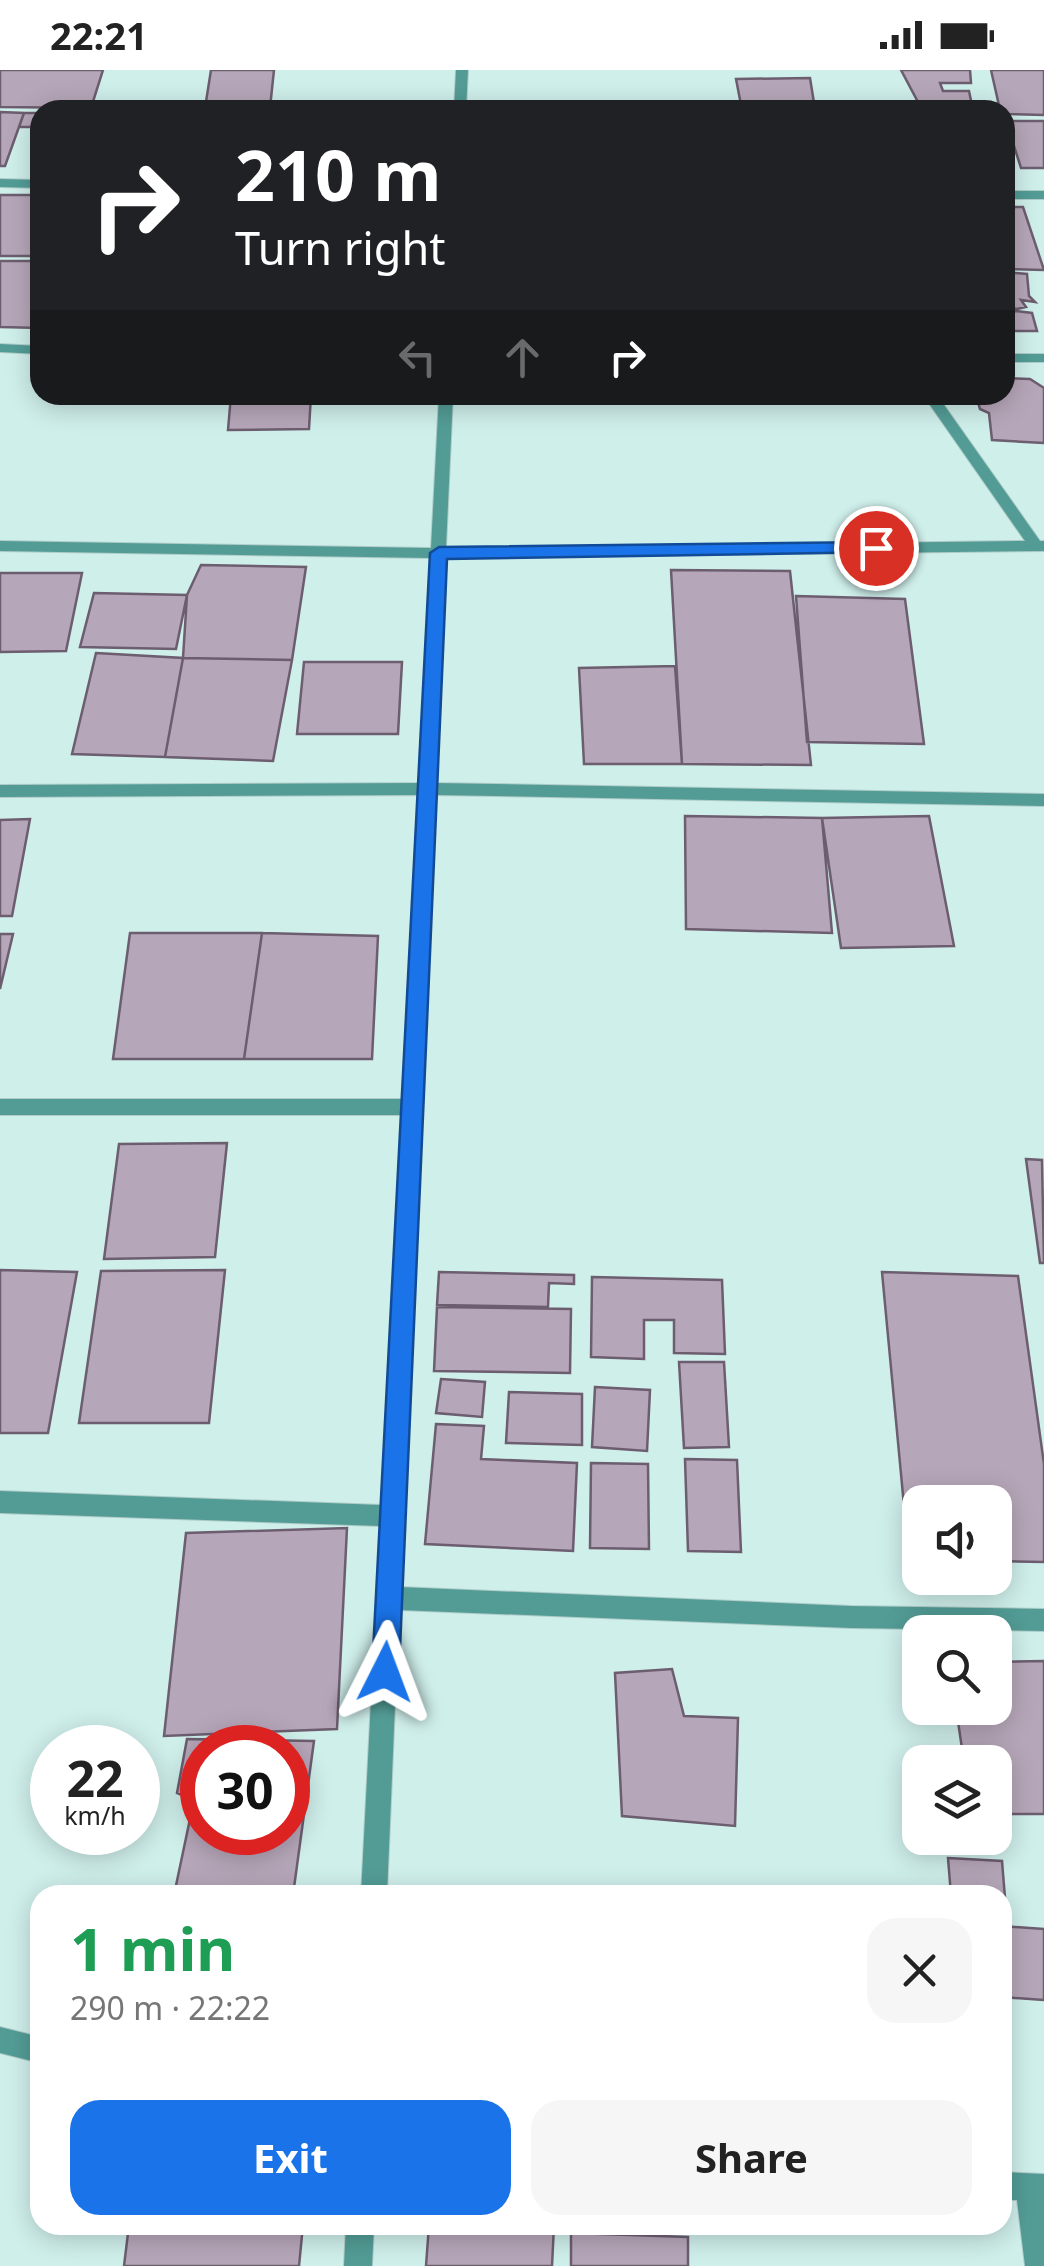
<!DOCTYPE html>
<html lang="en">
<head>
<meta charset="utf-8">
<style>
  :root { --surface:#fff; --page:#f6f6f6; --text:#222; --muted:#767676; --accent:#1a73e8 }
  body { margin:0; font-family:"Noto Sans",sans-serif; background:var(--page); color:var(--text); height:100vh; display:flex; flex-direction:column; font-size:38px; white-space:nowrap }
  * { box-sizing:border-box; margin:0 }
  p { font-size:32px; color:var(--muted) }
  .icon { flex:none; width:55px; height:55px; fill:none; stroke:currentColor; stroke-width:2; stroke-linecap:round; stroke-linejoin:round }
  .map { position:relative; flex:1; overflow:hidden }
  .side { position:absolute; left:30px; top:1815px; width:982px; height:350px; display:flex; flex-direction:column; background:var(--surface); border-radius:30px; box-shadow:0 5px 25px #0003 }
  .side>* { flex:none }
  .top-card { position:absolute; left:30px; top:30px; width:985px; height:305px; border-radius:30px; box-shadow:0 5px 25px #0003; background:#202124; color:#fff; overflow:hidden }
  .tools { position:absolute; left:902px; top:1415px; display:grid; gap:20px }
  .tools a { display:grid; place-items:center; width:110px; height:110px; border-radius:20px; background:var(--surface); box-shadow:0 5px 25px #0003; font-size:50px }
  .speed { position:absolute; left:30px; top:1655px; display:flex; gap:20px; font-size:50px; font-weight:700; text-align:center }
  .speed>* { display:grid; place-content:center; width:130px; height:130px; border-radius:50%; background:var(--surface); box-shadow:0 5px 25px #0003; line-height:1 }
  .speed small { font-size:25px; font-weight:400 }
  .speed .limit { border:15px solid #d22; background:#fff; color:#111 }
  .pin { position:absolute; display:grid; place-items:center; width:85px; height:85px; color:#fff; margin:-42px; border:5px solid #fff; border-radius:50%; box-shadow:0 2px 10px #0007 }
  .me { position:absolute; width:110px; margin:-55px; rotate:3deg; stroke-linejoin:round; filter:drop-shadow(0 0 8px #0008) }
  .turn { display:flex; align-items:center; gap:35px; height:210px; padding:0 40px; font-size:45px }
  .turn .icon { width:130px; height:130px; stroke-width:2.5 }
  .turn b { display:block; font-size:70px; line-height:85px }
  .lanes { display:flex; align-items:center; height:95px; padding:0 40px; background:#0003; justify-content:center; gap:50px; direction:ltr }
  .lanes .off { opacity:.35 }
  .round { display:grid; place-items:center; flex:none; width:105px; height:105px; border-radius:30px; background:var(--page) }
  .head { display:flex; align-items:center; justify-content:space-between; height:170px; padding:0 40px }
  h1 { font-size:60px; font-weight:700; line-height:75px; color:#1e9e55 }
  .primary-button { display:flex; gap:20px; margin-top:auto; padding:20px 40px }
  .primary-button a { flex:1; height:115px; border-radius:30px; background:var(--accent); color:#fff; font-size:40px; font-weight:700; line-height:115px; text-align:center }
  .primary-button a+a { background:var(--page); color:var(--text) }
  .status { display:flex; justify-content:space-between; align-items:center; height:70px; padding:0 50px; background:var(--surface); direction:ltr }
  .status svg { height:28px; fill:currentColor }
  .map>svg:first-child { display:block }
  .building { fill:#b6a6b9; stroke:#6c5d6f; stroke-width:2.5; fill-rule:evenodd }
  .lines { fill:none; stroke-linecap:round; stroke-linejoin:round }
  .minor-casing { stroke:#b0ccc8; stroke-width:2 }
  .minor { fill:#539c96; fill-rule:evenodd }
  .route { fill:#1a73e8; stroke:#114b97; stroke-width:2.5 }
</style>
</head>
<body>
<div class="status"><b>22:21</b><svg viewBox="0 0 49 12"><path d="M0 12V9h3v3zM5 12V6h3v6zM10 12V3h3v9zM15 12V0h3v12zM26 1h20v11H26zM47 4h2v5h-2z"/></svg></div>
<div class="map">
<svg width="1044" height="2196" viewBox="0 0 1044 2196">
  <rect width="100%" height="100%" fill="#cfefeb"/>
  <!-- building -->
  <path class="building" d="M 0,0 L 103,0 L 91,38 L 0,37 Z
    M 211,0 L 274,0 L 270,38 L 205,38 Z
    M 901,0 L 970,0 L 971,13 L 940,13 L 943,21 L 969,21 L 973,40 L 906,40 L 905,34 L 919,34 Z
    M 991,0 L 1044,0 L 1044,45 L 1005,44 L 1005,40 L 1000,40 Z
    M 810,8 L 815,39 L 742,40 L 736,9 Z
    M 0,42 L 24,43 L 5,96 L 0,96 Z
    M 24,43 L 40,43 L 40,57 L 19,57 Z
    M 1006,51 L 1044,51 L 1044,98 L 1021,98 Z
    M 0,125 L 40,125 L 40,186 L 0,186 Z
    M 1005,137 L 1023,137 L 1044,200 L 1005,199 Z
    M 0,191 L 40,191 L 40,258 L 0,257 Z
    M 1005,202 L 1027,204 L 1029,226 L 1035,232 L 1021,230 L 1026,237 L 1017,239 L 1005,237 Z
    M 1016,241 L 1032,243 L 1037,261 L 1005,261 L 1005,243 Z
    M 1005,308 L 1030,309 L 1044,318 L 1044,373 L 992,370 L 989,343 L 980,339 L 977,329 L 983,325 L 1005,325 Z
    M 231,325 L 311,325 L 309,359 L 228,360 Z
    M 201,495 L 306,497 L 292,590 L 183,588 L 187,525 Z
    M 671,500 L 790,501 L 811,695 L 682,694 Z
    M 0,503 L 82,503 L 66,581 L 0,582 Z
    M 94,523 L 187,525 L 176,579 L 80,577 Z
    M 796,526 L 905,529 L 924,674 L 807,672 Z
    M 96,583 L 183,588 L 165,687 L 72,684 Z
    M 183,588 L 292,590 L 273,691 L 165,687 Z
    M 304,592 L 402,592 L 398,664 L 297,664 Z
    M 675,596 L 682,694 L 584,694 L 579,598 Z
    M 685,746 L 822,748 L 832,863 L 686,859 Z
    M 929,746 L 954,876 L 841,878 L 822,748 Z
    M 30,749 L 12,846 L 0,846 L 0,750 Z
    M 130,863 L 262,863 L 244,989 L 113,989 Z
    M 262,863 L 378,866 L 372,989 L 244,989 Z
    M 0,864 L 13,864 L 0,919 Z
    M 227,1073 L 215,1187 L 104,1189 L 119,1074 Z
    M 1026,1089 L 1042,1090 L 1044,1193 L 1040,1193 Z
    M 0,1200 L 77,1202 L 48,1363 L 0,1363 Z
    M 225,1200 L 209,1353 L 79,1353 L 101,1201 Z
    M 439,1202 L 574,1205 L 574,1214 L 549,1213 L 548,1237 L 437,1235 Z
    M 882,1202 L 1018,1206 L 1044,1394 L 1044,1492 L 995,1491 L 995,1432 L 920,1432 L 920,1489 L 909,1489 Z
    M 592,1207 L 722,1210 L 725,1284 L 674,1283 L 674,1250 L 644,1250 L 644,1289 L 591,1287 Z
    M 437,1237 L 571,1239 L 570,1303 L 434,1301 Z
    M 679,1292 L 724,1292 L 729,1377 L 684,1378 Z
    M 441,1309 L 485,1312 L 482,1347 L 436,1343 Z
    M 595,1317 L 650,1320 L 647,1381 L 592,1377 Z
    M 509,1322 L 582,1324 L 582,1375 L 506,1373 Z
    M 436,1354 L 484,1356 L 481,1389 L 577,1393 L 573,1481 L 425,1474 Z
    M 685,1389 L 737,1390 L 741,1482 L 688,1481 Z
    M 591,1393 L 648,1394 L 649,1479 L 590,1478 Z
    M 347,1458 L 337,1659 L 164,1666 L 186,1463 Z
    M 1044,1591 L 1044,1744 L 995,1744 L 995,1692 L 964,1692 L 956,1638 L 995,1638 L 995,1592 Z
    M 672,1599 L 684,1646 L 738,1648 L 735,1756 L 622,1746 L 615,1603 Z
    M 187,1669 L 314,1671 L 293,1825 L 174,1825 L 194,1730 L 177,1723 ZM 202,1678 L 288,1678 L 288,1762 L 202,1762 Z
    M 948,1788 L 1002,1791 L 1005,1828 L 951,1825 Z
    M 1002,1856 L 1044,1859 L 1044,1930 L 1002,1927 Z
    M 129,2155 L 303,2155 L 299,2196 L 124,2196 Z
    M 429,2155 L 554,2155 L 552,2196 L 426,2196 Z
    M 571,2163 L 688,2167 L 688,2196 L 571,2196 Z"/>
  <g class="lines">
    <defs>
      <path id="minor" d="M 456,0 L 468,0 L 466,40 L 454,40 Z
        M 0,109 L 40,110 L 40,118 L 0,117 Z
        M 1005,121 L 1044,121 L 1044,129 L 1005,129 Z
        M 0,274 L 40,276 L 40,284 L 0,282 Z
        M 1005,284 L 1044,284 L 1044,292 L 1005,292 Z
        M 439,325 L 453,325 L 446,478 L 1025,471 L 923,325 L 937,325 L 1040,471 L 1044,471 L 1044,481 L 446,488 L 436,713 L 1044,724 L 1044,736 L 435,725 L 400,1517 L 851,1536 L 1044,1539 L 1044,1561 L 851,1558 L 399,1540 L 387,1825 L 361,1825 L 380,1456 L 0,1443 L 0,1421 L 381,1435 L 402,1045 L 0,1045 L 0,1029 L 402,1029 L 418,725 L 0,727 L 0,715 L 419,713 L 430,488 L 0,481 L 0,471 L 431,478 Z
        M 0,1957 L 40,1967 L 40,1993 L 0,1983 Z
        M 1002,2102 L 1044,2104 L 1044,2196 L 1025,2196 L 1017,2130 L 1002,2130 Z
        M 346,2155 L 374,2155 L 372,2196 L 344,2196 Z"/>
    </defs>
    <!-- minor casing -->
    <use href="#minor" class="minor-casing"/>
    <!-- minor -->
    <use href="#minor" class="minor"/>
  </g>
  <!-- route -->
  <path class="route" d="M 876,472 L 883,474 L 883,482 L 447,489 L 399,1602 L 395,1611 L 385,1615 L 376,1611 L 372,1602 L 430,483 L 439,477 Z"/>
</svg>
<div class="tools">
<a><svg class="icon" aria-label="sound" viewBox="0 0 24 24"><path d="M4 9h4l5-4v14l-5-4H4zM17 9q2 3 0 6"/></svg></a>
<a><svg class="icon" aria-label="search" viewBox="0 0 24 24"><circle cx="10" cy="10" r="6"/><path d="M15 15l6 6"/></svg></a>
<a><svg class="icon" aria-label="layers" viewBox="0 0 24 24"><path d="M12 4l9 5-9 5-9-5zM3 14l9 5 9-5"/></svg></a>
</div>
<div class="speed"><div>22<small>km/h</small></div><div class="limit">30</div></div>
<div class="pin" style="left:876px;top:478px;background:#d93025"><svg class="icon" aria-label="arrive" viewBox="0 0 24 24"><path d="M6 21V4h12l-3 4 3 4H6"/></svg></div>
<svg class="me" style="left:385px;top:1602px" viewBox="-20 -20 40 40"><path d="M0-17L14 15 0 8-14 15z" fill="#1a73e8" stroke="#fff" stroke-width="4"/></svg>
<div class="top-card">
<div class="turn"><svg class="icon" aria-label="right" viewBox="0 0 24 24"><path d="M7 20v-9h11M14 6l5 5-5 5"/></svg><div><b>210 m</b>Turn right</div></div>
<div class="lanes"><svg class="icon off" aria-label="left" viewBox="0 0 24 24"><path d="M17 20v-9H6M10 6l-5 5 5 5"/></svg><svg class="icon off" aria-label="ahead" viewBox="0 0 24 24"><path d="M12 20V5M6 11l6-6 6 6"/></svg><svg class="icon" aria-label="right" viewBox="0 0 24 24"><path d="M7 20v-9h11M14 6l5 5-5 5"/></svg></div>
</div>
<section class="side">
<div class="head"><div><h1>1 min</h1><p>290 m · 22:22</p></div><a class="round"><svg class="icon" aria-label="close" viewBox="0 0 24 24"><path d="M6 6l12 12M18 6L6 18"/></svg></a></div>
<div class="primary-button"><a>Exit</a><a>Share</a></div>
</section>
</div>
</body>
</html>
